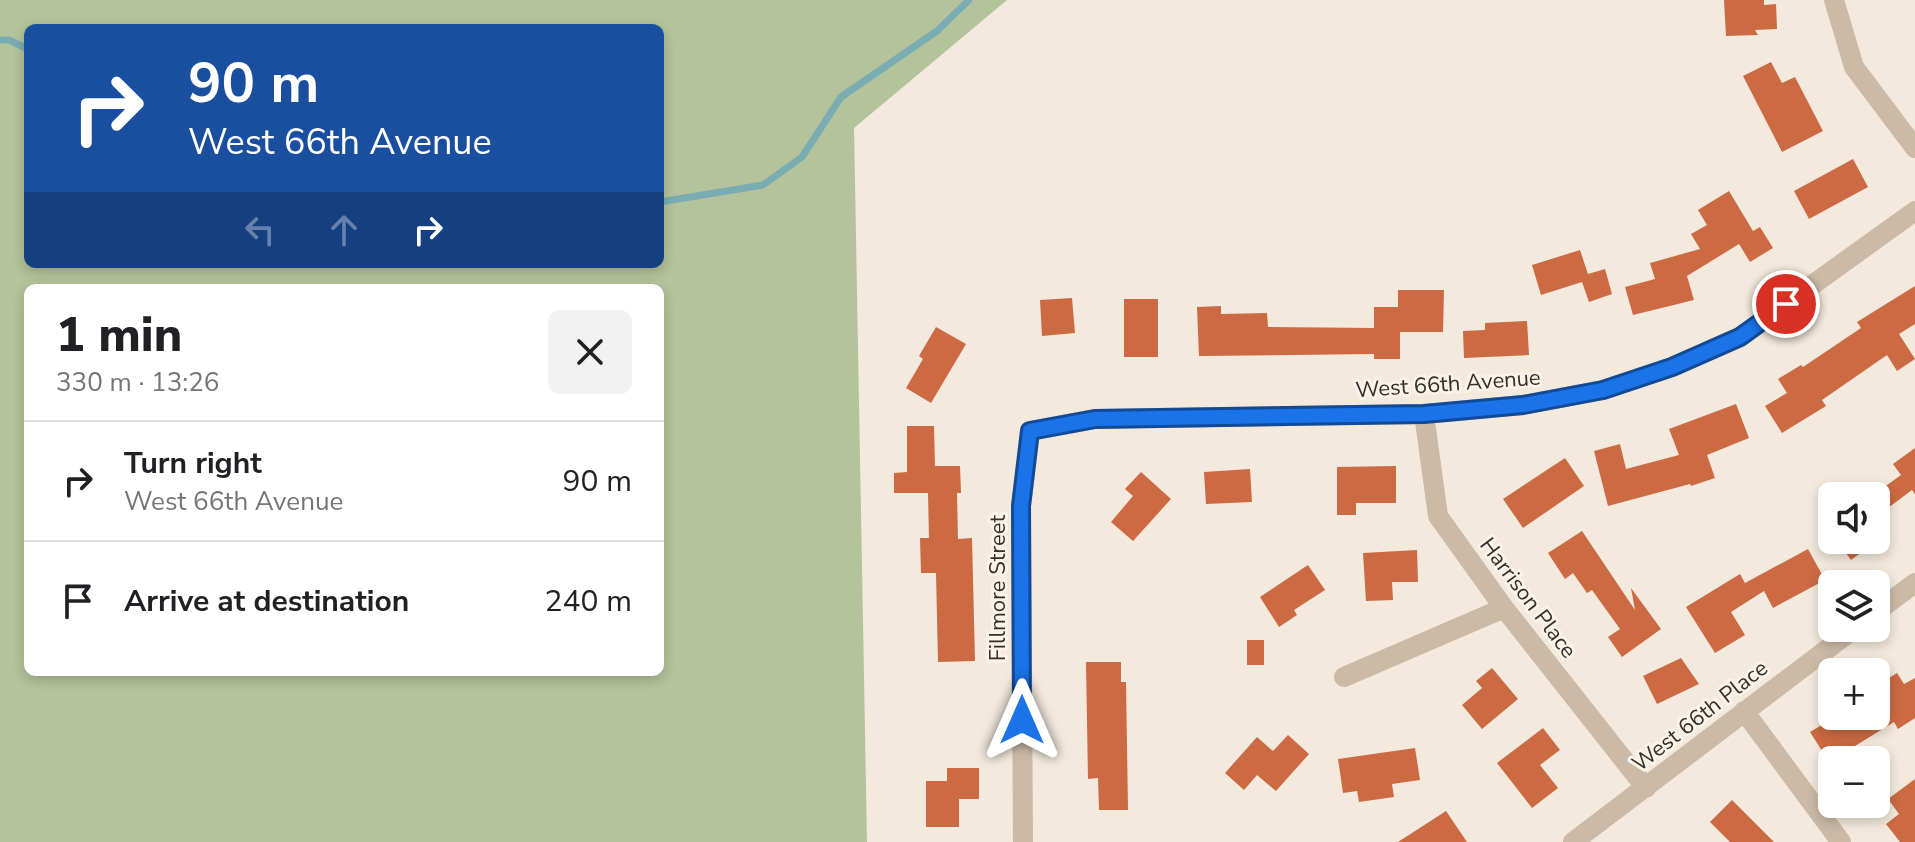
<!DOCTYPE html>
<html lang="en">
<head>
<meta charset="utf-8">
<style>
  :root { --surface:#fff; --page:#f2f2f2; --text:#202124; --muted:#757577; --line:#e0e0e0 }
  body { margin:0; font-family:"Nunito Sans",sans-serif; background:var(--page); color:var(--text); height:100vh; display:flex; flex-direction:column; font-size:30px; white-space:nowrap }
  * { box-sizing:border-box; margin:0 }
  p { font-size:26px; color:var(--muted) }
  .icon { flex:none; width:44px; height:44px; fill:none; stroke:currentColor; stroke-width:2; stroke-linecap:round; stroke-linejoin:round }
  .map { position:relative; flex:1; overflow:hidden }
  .panel { position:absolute; left:24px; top:284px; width:640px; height:392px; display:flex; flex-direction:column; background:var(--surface); border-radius:12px; box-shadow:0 4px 12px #0003 }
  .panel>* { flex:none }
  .banner { position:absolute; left:24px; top:24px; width:640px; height:244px; border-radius:12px; box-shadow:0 4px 12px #0003; background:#1a4fa0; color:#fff; overflow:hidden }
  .buttons { position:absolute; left:1818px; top:482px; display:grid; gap:16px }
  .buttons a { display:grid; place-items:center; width:72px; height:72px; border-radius:12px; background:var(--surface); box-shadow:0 4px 12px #0003; font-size:40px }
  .pin { position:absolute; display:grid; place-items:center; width:68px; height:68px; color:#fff; margin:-34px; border:4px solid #fff; border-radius:50%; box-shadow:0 2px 8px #0007 }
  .me { position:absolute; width:88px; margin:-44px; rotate:0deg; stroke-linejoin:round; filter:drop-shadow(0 0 6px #0008) }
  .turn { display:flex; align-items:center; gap:28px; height:168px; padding:0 32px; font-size:36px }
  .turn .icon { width:104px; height:104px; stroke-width:2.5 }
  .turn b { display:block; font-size:56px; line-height:68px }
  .lanes { display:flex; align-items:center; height:76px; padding:0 32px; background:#0003; justify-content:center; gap:40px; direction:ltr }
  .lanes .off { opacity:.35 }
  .round { display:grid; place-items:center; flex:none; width:84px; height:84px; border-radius:12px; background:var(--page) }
  .headline { display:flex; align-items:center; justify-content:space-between; height:136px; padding:0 32px }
  h1 { font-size:48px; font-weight:800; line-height:60px }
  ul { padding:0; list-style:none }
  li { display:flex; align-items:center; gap:24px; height:120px; padding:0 32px; border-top:2px solid var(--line) }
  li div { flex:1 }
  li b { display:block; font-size:30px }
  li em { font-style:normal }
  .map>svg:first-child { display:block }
  .green { fill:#b4c39b; fill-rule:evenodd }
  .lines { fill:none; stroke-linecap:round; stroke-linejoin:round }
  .stream { stroke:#7aadb2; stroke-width:7 }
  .building { fill:#cb6a43 }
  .minor { stroke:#ccbaa7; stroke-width:20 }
  .route-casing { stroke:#114b97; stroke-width:20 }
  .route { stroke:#1a73e8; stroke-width:14 }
  .labels { text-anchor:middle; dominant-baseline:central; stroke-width:6; stroke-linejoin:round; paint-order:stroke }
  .street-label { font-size:22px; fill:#382e28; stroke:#faf3e9 }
</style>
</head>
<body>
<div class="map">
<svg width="1915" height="842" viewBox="0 0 1915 842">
  <rect width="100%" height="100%" fill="#f3e9dc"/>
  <!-- green -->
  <path class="green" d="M 0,0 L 1007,0 L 854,128 L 867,842 L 0,842 ZM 28,28 L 660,28 L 660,264 L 28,264 ZM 28,288 L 660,288 L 660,672 L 28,672 Z"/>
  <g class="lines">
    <!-- stream -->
    <path class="stream" d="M 0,40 L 9,40 L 28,49
      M 660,202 L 763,185 L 802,157 L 841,97 L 937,31 L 969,0"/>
  </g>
  <!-- building -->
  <path class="building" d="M 1724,0 L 1764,0 L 1764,5 L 1776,4 L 1777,29 L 1755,30 L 1758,35 L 1726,36 Z
    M 1771,62 L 1782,83 L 1795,77 L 1823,131 L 1782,152 L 1743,76 Z
    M 1853,159 L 1868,187 L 1809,219 L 1794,191 Z
    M 1729,191 L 1753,231 L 1760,227 L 1773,248 L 1750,262 L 1739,244 L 1687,276 L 1694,300 L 1633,315 L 1625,287 L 1655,279 L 1650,263 L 1700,249 L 1691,234 L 1707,225 L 1698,210 Z
    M 1580,250 L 1588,274 L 1605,269 L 1612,294 L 1589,302 L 1582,282 L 1541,295 L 1532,265 Z
    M 1915,286 L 1915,324 L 1899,334 L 1915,359 L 1897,371 L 1887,355 L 1822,400 L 1826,406 L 1782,433 L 1765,406 L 1787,393 L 1778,379 L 1801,365 L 1803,367 L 1861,328 L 1857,322 Z
    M 1398,290 L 1444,290 L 1443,332 L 1400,332 L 1400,359 L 1374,359 L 1374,354 L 1199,356 L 1197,307 L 1221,306 L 1221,314 L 1267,313 L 1268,327 L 1374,328 L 1374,307 L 1398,307 Z
    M 1072,298 L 1075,333 L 1042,336 L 1040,300 Z
    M 1124,299 L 1158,299 L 1158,357 L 1124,357 Z
    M 1527,321 L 1529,355 L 1464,358 L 1463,331 L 1485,330 L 1485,323 Z
    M 936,327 L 966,344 L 931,403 L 906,388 L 923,359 L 919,356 Z
    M 1736,404 L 1749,438 L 1707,455 L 1715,478 L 1691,486 L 1690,484 L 1608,506 L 1594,451 L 1620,444 L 1626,469 L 1679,455 L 1669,429 Z
    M 907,426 L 934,426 L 935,466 L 960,466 L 961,493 L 957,493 L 958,539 L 972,538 L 975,661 L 938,662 L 936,573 L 921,573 L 920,538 L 929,538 L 928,493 L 894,493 L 894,473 L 907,472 Z
    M 1915,448 L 1915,494 L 1912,490 L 1876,517 L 1876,493 L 1901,475 L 1893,464 Z
    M 1565,458 L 1584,486 L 1523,528 L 1503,499 Z
    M 1396,466 L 1396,503 L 1356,503 L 1356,515 L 1337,515 L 1337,467 Z
    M 1250,469 L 1252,502 L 1206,504 L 1204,472 Z
    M 1141,472 L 1171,499 L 1133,541 L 1111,522 L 1133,496 L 1125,489 Z
    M 1582,531 L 1635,610 L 1631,588 L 1661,629 L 1622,657 L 1608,637 L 1620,629 L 1592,590 L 1587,593 L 1573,573 L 1565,579 L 1548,553 Z
    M 1836,540 L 1878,540 L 1851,560 Z
    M 1808,549 L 1825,580 L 1773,608 L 1764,591 L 1731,612 L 1745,635 L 1715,653 L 1686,607 L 1740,574 L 1745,583 Z
    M 1417,550 L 1418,582 L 1392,582 L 1393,600 L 1366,601 L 1363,553 Z
    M 1308,565 L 1325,590 L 1294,610 L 1297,615 L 1279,627 L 1260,597 Z
    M 1247,640 L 1264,640 L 1264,665 L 1247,665 Z
    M 1681,658 L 1699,684 L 1657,704 L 1643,676 Z
    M 1086,662 L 1121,662 L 1121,682 L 1126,682 L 1128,810 L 1099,810 L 1098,778 L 1088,779 Z
    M 1492,668 L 1518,699 L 1482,729 L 1462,705 L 1482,688 L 1476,681 Z
    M 1897,673 L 1904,684 L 1915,678 L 1915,718 L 1898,729 L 1894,722 L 1829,762 L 1810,732 L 1837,716 L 1876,716 L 1876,686 Z
    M 1543,728 L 1560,750 L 1540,765 L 1558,788 L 1532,808 L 1497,763 Z
    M 1288,735 L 1309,754 L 1276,791 L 1257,775 L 1244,790 L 1225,773 L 1257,737 L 1273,751 Z
    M 1415,748 L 1420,780 L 1392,784 L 1394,797 L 1359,802 L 1357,791 L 1343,793 L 1338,759 Z
    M 947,768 L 979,768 L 979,799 L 959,799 L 959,827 L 926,827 L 926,781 L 947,781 Z
    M 1915,779 L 1915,842 L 1900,842 L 1886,824 L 1899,814 L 1888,799 Z
    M 1732,800 L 1774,842 L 1730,842 L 1710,822 Z
    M 1446,811 L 1467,842 L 1398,842 Z"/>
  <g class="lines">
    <!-- minor -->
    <path class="minor" d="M 1834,0 L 1854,67 L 1915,148
      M 1424,414 L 1438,516 L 1504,608 L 1646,788
      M 1876,612 L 1915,583
      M 1344,677 L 1504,608
      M 1744,711 L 1841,842
      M 1023,842 L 1021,506 L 1030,431 L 1095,419 L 1424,414 L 1523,405 L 1603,390 L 1672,367 L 1740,337 L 1915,211
      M 1573,842 L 1855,628"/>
  </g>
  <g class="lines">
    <defs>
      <path id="route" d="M 1022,720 L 1021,506 L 1030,431 L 1095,419 L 1424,414 L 1523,405 L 1603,390 L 1672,367 L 1740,337 L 1786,304"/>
    </defs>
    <!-- route casing -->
    <use href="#route" class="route-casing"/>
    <!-- route -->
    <use href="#route" class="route"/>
  </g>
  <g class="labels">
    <!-- street labels -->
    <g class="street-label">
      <text transform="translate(1448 384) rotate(-4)">West 66th Avenue</text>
      <text transform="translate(998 588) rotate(-90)">Fillmore Street</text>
      <text transform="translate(1528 598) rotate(53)">Harrison Place</text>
      <text transform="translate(1700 716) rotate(-38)">West 66th Place</text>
    </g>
  </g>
</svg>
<div class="buttons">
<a><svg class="icon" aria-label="sound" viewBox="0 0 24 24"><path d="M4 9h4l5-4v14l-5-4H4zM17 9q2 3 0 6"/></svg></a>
<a><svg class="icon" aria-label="layers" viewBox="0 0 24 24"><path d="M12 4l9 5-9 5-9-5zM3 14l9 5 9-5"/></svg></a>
<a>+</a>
<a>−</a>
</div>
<div class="pin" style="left:1786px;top:304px;background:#d93025"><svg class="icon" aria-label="arrive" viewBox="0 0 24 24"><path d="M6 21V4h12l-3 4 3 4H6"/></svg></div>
<svg class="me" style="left:1022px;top:720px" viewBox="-20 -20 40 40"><path d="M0-17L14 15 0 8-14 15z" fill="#1a73e8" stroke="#fff" stroke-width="4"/></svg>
<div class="banner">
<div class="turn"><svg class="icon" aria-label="right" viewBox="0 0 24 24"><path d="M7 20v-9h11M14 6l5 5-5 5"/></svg><div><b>90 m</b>West 66th Avenue</div></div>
<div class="lanes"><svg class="icon off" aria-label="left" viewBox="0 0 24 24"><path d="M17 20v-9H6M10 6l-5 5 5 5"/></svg><svg class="icon off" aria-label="ahead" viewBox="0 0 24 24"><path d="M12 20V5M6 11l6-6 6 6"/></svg><svg class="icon" aria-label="right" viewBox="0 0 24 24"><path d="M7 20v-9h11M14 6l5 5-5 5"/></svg></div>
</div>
<section class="panel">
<div class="headline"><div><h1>1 min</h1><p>330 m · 13:26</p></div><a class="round"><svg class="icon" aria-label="close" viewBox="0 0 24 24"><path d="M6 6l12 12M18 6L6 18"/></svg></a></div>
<ul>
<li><svg class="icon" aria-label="right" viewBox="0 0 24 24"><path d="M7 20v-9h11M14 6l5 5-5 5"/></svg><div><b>Turn right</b><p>West 66th Avenue</p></div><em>90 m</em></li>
<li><svg class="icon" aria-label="arrive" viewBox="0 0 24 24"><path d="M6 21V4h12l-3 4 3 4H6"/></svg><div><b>Arrive at destination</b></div><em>240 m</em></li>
</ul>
</section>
</div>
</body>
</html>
